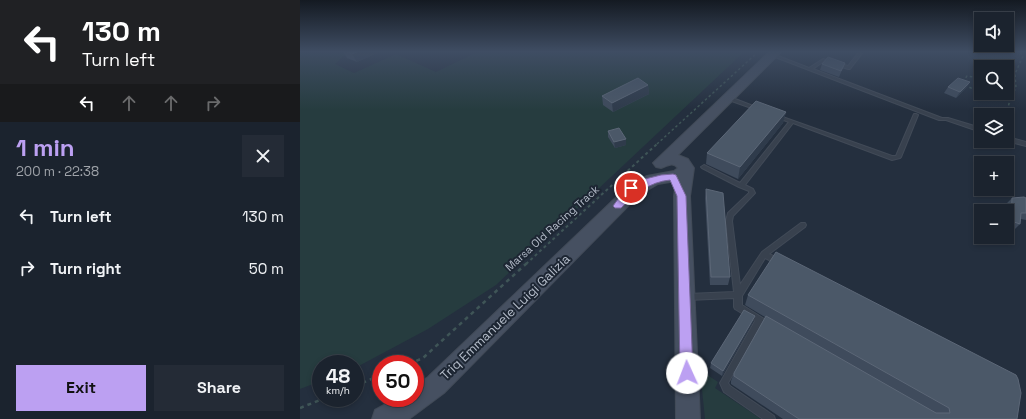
<!DOCTYPE html>
<html lang="en">
<head>
<meta charset="utf-8">
<style>
  :root { --surface:#1b232e; --page:#242b36; --text:#f1f3f6; --muted:#a0a4aa; --line:#39404a; --accent:#bca0f2 }
  body { margin:0; font-family:"Space Grotesk",sans-serif; background:var(--page); color:var(--text); height:100vh; display:flex; flex-direction:column; font-size:15px; white-space:nowrap }
  * { box-sizing:border-box; margin:0 }
  p { font-size:13px; color:var(--muted) }
  .icon { flex:none; width:22px; height:22px; fill:none; stroke:currentColor; stroke-width:2; stroke-linecap:round; stroke-linejoin:round }
  .map { position:relative; flex:1; overflow:hidden }
  .drawer { display:flex; flex-direction:column; background:var(--surface); width:300px }
  .drawer>* { flex:none }
  .guide { background:#202124; color:#fff; overflow:hidden }
  .tools { position:absolute; left:674px; top:12px; display:grid; gap:8px }
  .tools a { display:grid; place-items:center; width:40px; height:40px; border-radius:0px; background:var(--surface); box-shadow:0 2px 6px #0003,0 0 0 1px var(--line); font-size:20px }
  .speed { position:absolute; left:12px; top:355px; display:flex; gap:8px; font-size:20px; font-weight:700; text-align:center }
  .speed>* { display:grid; place-content:center; width:52px; height:52px; border-radius:50%; background:var(--surface); box-shadow:0 2px 6px #0003,0 0 0 1px var(--line); line-height:1 }
  .speed small { font-size:10px; font-weight:400 }
  .speed .limit { border:6px solid #d22; background:#fff; color:#111 }
  .pin { position:absolute; display:grid; place-items:center; width:34px; height:34px; color:#fff; margin:-17px; border:2px solid #fff; border-radius:50%; box-shadow:0 1px 4px #0007 }
  .me { position:absolute; width:44px; margin:-22px; rotate:358deg; stroke-linejoin:round; filter:drop-shadow(0 0 3px #0008) }
  .turn { display:flex; align-items:center; gap:14px; height:84px; padding:0 16px; font-size:18px }
  .turn .icon { width:52px; height:52px; stroke-width:2.5 }
  .turn b { display:block; font-size:28px; line-height:34px }
  .lanes { display:flex; align-items:center; height:38px; padding:0 16px; background:#0003; justify-content:center; gap:20px; direction:ltr }
  .lanes .off { opacity:.35 }
  .round { display:grid; place-items:center; flex:none; width:42px; height:42px; border-radius:0px; background:var(--page) }
  .head { display:flex; align-items:center; justify-content:space-between; height:68px; padding:0 16px }
  h1 { font-size:24px; font-weight:800; line-height:30px; color:var(--accent) }
  .cta { display:flex; gap:8px; margin-top:auto; padding:8px 16px }
  .cta a { flex:1; height:46px; border-radius:0px; background:var(--accent); color:#111; font-size:16px; font-weight:800; line-height:46px; text-align:center }
  .cta a+a { background:var(--page); color:var(--text) }
  ul { padding:0; list-style:none }
  li { display:flex; align-items:center; gap:12px; height:52px; padding:0 16px }
  li div { flex:1 }
  li b { display:block; font-size:15px }
  li em { font-style:normal }
  main { display:flex; flex:1; min-height:0 }
  .map>svg:first-child { display:block }
  .green { fill:#263c3f }
  .lines { fill:none; stroke-linecap:round; stroke-linejoin:round }
  .lane-casing { stroke:#414a57; stroke-width:2 }
  .secondary-casing { stroke:#414a57; stroke-width:2 }
  .path-far2 { stroke:#3f5557; stroke-width:1.5; stroke-dasharray:2.5 2.5; stroke-linecap:butt }
  .path-far1 { stroke:#3f5557; stroke-width:2; stroke-dasharray:3 3; stroke-linecap:butt }
  .path { stroke:#3f5557; stroke-width:2.5; stroke-dasharray:4 4; stroke-linecap:butt }
  .lane { fill:#38414e; fill-rule:evenodd }
  .secondary { fill:#465061; fill-rule:evenodd }
  .wall { fill:#3f4b5c }
  .shaded-wall { fill:#2f3b4b }
  .building { fill:#4b5868; stroke:#5c6777 }
  .route { fill:#bca0f2; stroke:#7a689d }
  .labels { text-anchor:middle; dominant-baseline:central; stroke-width:4; stroke-linejoin:round; paint-order:stroke }
  .street-label { font-size:11px; fill:#b4bcc9; stroke:#1d2633 }
  .near-street-label { font-size:13px; fill:#b4bcc9; stroke:#1d2633 }
</style>
</head>
<body>
<main>
<section class="drawer">
<div class="guide">
<div class="turn"><svg class="icon" aria-label="left" viewBox="0 0 24 24"><path d="M17 20v-9H6M10 6l-5 5 5 5"/></svg><div><b>130 m</b>Turn left</div></div>
<div class="lanes"><svg class="icon" aria-label="left" viewBox="0 0 24 24"><path d="M17 20v-9H6M10 6l-5 5 5 5"/></svg><svg class="icon off" aria-label="ahead" viewBox="0 0 24 24"><path d="M12 20V5M6 11l6-6 6 6"/></svg><svg class="icon off" aria-label="ahead" viewBox="0 0 24 24"><path d="M12 20V5M6 11l6-6 6 6"/></svg><svg class="icon off" aria-label="right" viewBox="0 0 24 24"><path d="M7 20v-9h11M14 6l5 5-5 5"/></svg></div>
</div>
<div class="head"><div><h1>1 min</h1><p>200 m · 22:38</p></div><a class="round"><svg class="icon" aria-label="close" viewBox="0 0 24 24"><path d="M6 6l12 12M18 6L6 18"/></svg></a></div>
<ul>
<li><svg class="icon" aria-label="left" viewBox="0 0 24 24"><path d="M17 20v-9H6M10 6l-5 5 5 5"/></svg><div><b>Turn left</b></div><em>130 m</em></li>
<li><svg class="icon" aria-label="right" viewBox="0 0 24 24"><path d="M7 20v-9h11M14 6l5 5-5 5"/></svg><div><b>Turn right</b></div><em>50 m</em></li>
</ul>
<div class="cta"><a>Exit</a><a>Share</a></div>
</section>
<div class="map">
<svg width="726" height="419" viewBox="0 0 726 419">
  <rect width="100%" height="100%" fill="#242f3e"/>
  <!-- green -->
  <path class="green" d="M 0,52 L 54,52 L 44,56 L 35,64 L 54,73 L 96,54 L 136,72 L 177,52 L 444,52 L 196,285 L 128,329 L 55,368 L 55,364 L 21,364 L 21,381 L 0,389 Z
    M 400,370 L 418,382 L 415,388 L 461,419 L 405,419 Z"/>
  <g class="lines">
    <defs>
      <path id="lane" d="M 559,52 L 563,52 L 550,69 L 548,69 L 524,61 L 513,69 L 642,118 L 648,118 L 681,128 L 681,132 L 646,120 L 639,120 L 470,55 L 473,54 L 509,68 L 523,59 L 548,66 Z
        M 426,97 L 430,97 L 461,109 L 459,110 L 457,110 L 426,99 Z
        M 614,114 L 616,114 L 618,115 L 601,157 L 600,158 L 592,160 L 493,123 L 445,185 L 453,189 L 455,193 L 433,216 L 432,221 L 440,285 L 462,252 L 501,223 L 505,223 L 506,225 L 505,227 L 469,254 L 480,259 L 481,261 L 480,263 C 476,265 470,260 465,258 L 442,296 L 442,305 L 472,324 L 473,326 L 472,328 L 469,330 L 461,325 L 428,383 L 430,386 L 474,416 L 475,419 L 463,419 L 424,392 L 420,383 L 455,321 L 435,309 L 434,307 L 434,298 L 388,300 L 385,299 L 384,297 L 385,295 L 388,294 L 434,292 L 426,221 L 428,213 L 449,193 L 449,191 L 439,187 L 402,168 L 401,167 L 404,165 L 440,183 L 489,122 L 475,117 L 475,115 L 477,115 L 592,156 L 596,156 Z
        M 707,137 L 726,142 L 726,146 L 707,141 Z"/>
      <path id="secondary" d="M 469,52 L 481,52 L 378,155 L 388,159 L 394,168 L 390,196 L 400,419 L 376,419 L 374,196 L 376,181 L 358,184 L 339,195 L 144,393 L 109,419 L 72,419 L 75,410 L 97,398 L 115,398 L 115,386 L 128,377 L 327,187 L 347,176 L 374,171 L 378,168 C 372,161 368,166 361,168 L 356,167 L 353,163 Z"/>
    </defs>
    <!-- lane casing -->
    <use href="#lane" class="lane-casing"/>
    <!-- secondary casing -->
    <use href="#secondary" class="secondary-casing"/>
    <!-- path-far2 -->
    <path class="path-far2" d="M 663,82 L 667,76 L 681,78
      M 665,85 L 673,89
      M 706,115 L 711,96 L 716,88 L 715,74 L 723,56 L 720,52
      M 357,144 L 458,52"/>
    <!-- path-far1 -->
    <path class="path-far1" d="M 226,264 L 358,143"/>
    <!-- path -->
    <path class="path" d="M 109,364 L 123,358 L 227,263
      M 55,386 L 81,375
      M 0,408 L 25,398"/>
    <!-- lane -->
    <use href="#lane" class="lane"/>
    <!-- secondary -->
    <use href="#secondary" class="secondary"/>
  </g>
  <!-- wall -->
  <path class="wall" d="M 43,52 L 76,52 L 77,53 L 57,62 L 47,58 Z
    M 545,63 L 539,77 L 520,70 L 522,64 Z
    M 670,82 L 666,88 L 656,98 L 644,93 L 648,87 Z
    M 348,85 L 349,94 L 313,112 L 303,105 L 302,96 Z
    M 486,112 L 483,123 L 438,179 L 406,164 L 407,153 Z
    M 308,131 L 326,139 L 326,145 L 315,148 L 308,137 Z
    M 406,189 L 430,277 L 428,285 L 410,285 L 405,198 Z
    M 712,198 L 726,198 L 726,220 L 721,219 L 720,224 L 714,230 L 707,228 L 707,211 L 706,211 L 706,204 Z
    M 448,295 L 717,419 L 483,419 L 431,384 L 431,381 L 434,373 L 465,317 L 445,305 Z
    M 453,322 L 422,376 L 410,368 L 411,363 Z"/>
  <!-- shaded-wall -->
  <path class="shaded-wall" d="M 57,52 L 76,52 L 77,53 L 57,62 L 52,54 Z
    M 670,82 L 666,88 L 656,98 L 660,92 Z
    M 348,85 L 349,94 L 313,112 L 312,103 Z
    M 486,112 L 483,123 L 438,179 L 440,167 Z
    M 326,139 L 326,145 L 315,148 L 314,142 Z
    M 455,316 L 453,322 L 422,376 L 423,371 Z"/>
  <!-- building -->
  <path class="building" d="M 47,52 L 57,52 L 52,54 Z
    M 528,57 L 545,63 L 541,71 L 522,64 Z
    M 338,78 L 348,85 L 312,103 L 302,96 Z
    M 658,78 L 670,82 L 660,92 L 648,87 Z
    M 456,101 L 486,112 L 440,167 L 407,153 Z
    M 319,128 L 326,139 L 314,142 L 308,131 Z
    M 406,189 L 423,193 L 430,277 L 411,277 Z
    M 724,197 L 726,198 L 726,213 L 721,213 L 720,224 L 711,221 L 712,198 Z
    M 476,252 L 716,375 L 718,379 L 721,393 L 717,419 L 499,419 L 434,376 L 434,373 L 466,316 L 636,413 L 650,413 L 649,408 L 448,295 Z
    M 444,310 L 455,316 L 423,371 L 411,363 Z"/>
  <!-- sky -->
  <linearGradient id="sky" x2="0" y2="1"><stop stop-color="#141a22"/><stop offset="0.47" stop-color="#3f4d63"/><stop offset="1" stop-color="#3f4d63" stop-opacity="0"/></linearGradient>
  <rect width="726" height="110" fill="url(#sky)"/>
  <!-- route -->
  <path class="route" d="M 373,174 L 376,175 L 386,196 L 393,373 L 391,378 L 387,380 L 382,378 L 380,373 L 377,196 L 370,180 C 349,182 336,194 321,208 L 315,208 L 313,206 L 328,185 L 335,186 L 345,179 L 361,175 Z"/>
  <g class="labels">
    <!-- street labels -->
    <g class="street-label">
      <text transform="translate(252 228) rotate(-42)">Marsa Old Racing Track</text>
    </g>
    <!-- near-street labels -->
    <g class="near-street-label">
      <text transform="translate(205 317) rotate(-44)">Triq Emmanuele Luigi Galizia</text>
    </g>
  </g>
</svg>
<div class="tools">
<a><svg class="icon" aria-label="sound" viewBox="0 0 24 24"><path d="M4 9h4l5-4v14l-5-4H4zM17 9q2 3 0 6"/></svg></a>
<a><svg class="icon" aria-label="search" viewBox="0 0 24 24"><circle cx="10" cy="10" r="6"/><path d="M15 15l6 6"/></svg></a>
<a><svg class="icon" aria-label="layers" viewBox="0 0 24 24"><path d="M12 4l9 5-9 5-9-5zM3 14l9 5 9-5"/></svg></a>
<a>+</a>
<a>−</a>
</div>
<div class="speed"><div>48<small>km/h</small></div><div class="limit">50</div></div>
<div class="pin" style="left:331px;top:188px;background:#d93025"><svg class="icon" aria-label="arrive" viewBox="0 0 24 24"><path d="M6 21V4h12l-3 4 3 4H6"/></svg></div>
<svg class="me" style="left:387px;top:373px" viewBox="-20 -20 40 40"><circle r="19" fill="#fff"/><path d="M0-13L10 11 0 6-10 11z" fill="#bca0f2"/></svg>
</div>
</main>
</body>
</html>
